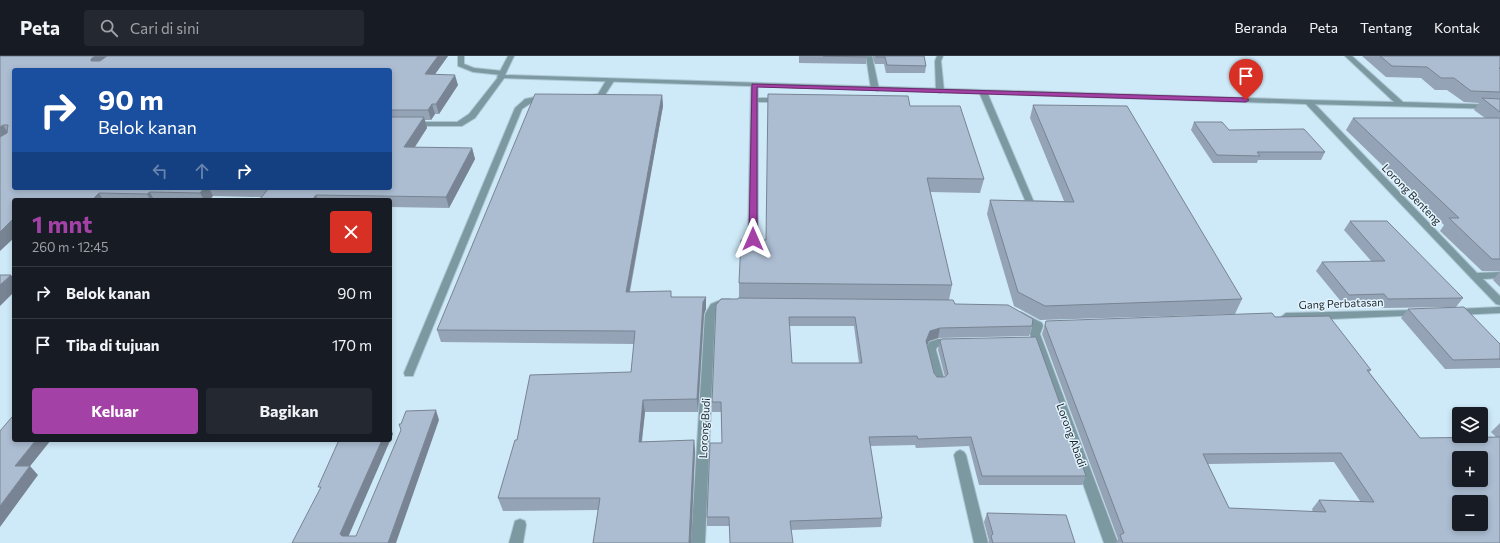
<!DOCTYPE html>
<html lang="id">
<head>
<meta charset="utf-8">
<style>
  :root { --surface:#171b24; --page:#242831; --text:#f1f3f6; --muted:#9ea1a6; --line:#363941; --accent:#a441a7 }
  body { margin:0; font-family:Commissioner,sans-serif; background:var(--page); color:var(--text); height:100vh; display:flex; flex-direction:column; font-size:15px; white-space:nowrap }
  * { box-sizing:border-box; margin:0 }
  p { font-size:13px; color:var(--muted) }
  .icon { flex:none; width:22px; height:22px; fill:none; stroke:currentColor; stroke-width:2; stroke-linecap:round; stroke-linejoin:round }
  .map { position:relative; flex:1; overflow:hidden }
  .drawer { position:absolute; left:12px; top:142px; width:380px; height:244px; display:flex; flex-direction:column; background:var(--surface); border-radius:4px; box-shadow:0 2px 6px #0003 }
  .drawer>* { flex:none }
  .guide { position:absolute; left:12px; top:12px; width:380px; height:122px; border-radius:4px; box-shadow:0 2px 6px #0003; background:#1a4fa0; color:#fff; overflow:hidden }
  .controls { position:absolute; left:1452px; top:351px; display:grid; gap:8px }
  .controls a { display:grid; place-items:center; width:36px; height:36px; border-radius:4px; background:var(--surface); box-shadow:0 2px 6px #0003; font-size:20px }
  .pin { position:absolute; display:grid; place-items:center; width:34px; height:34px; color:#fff; margin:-41px -17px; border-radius:50% 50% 50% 0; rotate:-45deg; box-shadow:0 0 4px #0007 }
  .pin .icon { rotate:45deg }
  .me { position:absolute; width:44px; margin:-22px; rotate:0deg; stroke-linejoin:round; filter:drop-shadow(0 0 3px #0008) }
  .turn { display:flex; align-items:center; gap:14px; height:84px; padding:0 20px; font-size:18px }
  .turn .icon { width:52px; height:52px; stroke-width:2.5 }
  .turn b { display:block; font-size:28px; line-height:34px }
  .lanes { display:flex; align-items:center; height:38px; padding:0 20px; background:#0003; justify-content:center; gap:20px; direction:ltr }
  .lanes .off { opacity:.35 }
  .round { display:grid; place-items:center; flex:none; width:42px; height:42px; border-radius:4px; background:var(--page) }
  .overview { display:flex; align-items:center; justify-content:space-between; height:68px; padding:0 20px }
  h1 { font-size:24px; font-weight:700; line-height:30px; color:var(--accent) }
  .button { display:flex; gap:8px; margin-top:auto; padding:8px 20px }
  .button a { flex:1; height:46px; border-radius:4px; background:var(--accent); color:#fff; font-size:16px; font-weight:700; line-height:46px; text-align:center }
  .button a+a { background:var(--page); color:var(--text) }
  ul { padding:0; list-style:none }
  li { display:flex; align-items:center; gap:12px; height:52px; padding:0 20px; border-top:1px solid var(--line) }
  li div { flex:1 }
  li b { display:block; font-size:15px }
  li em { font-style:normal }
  header { display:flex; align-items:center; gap:24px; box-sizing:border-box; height:56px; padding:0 20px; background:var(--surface); border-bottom:1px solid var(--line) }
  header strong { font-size:19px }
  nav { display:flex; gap:22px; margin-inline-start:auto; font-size:14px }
  .search { width:280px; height:36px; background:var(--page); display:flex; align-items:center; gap:10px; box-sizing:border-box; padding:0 14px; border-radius:4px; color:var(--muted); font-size:15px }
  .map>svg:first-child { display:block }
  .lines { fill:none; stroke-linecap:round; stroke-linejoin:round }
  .service-casing { stroke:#aec6d3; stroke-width:2 }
  .minor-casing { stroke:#aec6d3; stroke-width:2 }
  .service { fill:#7c99a1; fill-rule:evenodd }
  .minor { fill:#7c99a1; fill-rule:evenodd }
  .wall { fill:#94a3b5; fill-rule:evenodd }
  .shaded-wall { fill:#788493 }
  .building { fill:#acbdd2; stroke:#788493; fill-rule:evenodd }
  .route { fill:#a441a7; stroke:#6b2a6d }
  .labels { text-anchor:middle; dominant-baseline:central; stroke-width:3; stroke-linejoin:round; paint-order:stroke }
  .street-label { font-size:11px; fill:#1c262c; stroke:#e4f4fe }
</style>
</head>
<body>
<header>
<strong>Peta</strong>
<div class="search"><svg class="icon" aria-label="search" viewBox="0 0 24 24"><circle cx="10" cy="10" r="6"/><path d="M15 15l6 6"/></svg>Cari di sini</div>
<nav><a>Beranda</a><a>Peta</a><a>Tentang</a><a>Kontak</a></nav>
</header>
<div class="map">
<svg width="1500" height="487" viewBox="0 0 1500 487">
  <rect width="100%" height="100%" fill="#cee9f8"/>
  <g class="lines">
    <defs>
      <path id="service" d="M 458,0 L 464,0 L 464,8 L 474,12 L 503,15 L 506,17 L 501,19 L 505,21 L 475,62 L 462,70 L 390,70 L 390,66 L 457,66 L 469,58 L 499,20 L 501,19 L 473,16 L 458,10 Z
        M 866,0 L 872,0 L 879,33 L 878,35 L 871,33 Z
        M 937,0 L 943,0 L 941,5 L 944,35 L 940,37 L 936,35 L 935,5 Z
        M 1345,0 L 1352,0 L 1403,46 L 1500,49 L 1500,53 L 1305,48 L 1305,44 L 1308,44 L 1394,46 Z
        M 607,23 L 614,25 L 603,42 L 586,44 L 586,40 L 598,38 Z
        M 751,27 L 758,29 L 758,42 L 782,42 L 786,44 L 782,46 L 758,46 L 758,183 L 753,186 L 748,183 Z
        M 980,34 L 987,36 L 1033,144 L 1032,146 L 1026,146 L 1025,144 L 979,36 Z
        M 545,39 L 549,41 L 548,43 L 531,47 L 522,53 L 414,317 L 413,320 L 405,320 L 404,317 L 515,52 L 525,43 Z"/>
      <path id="minor" d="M 508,0 L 514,0 L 505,19 L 1311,44 L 1477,217 L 1500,216 L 1500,222 L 1483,223 L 1500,240 L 1500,249 L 1496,248 L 1471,222 L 1306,48 L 499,22 L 497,21 Z
        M 723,243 L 730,243 L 735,246 L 734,248 L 721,251 L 715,258 L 705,487 L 691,487 L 705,258 L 711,248 Z
        M 1500,251 L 1500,257 L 1456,259 L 1451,256 L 1456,253 Z
        M 1418,254 L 1422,255 L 1423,257 L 1422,259 L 1286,265 L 1281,261 L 1286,257 Z
        M 1021,256 L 1042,267 L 1043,270 L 1040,278 L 1118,487 L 1104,487 L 1030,278 L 1032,271 L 1016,259 Z
        M 938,283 L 956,284 L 957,287 L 956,290 L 937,291 L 936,294 L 945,326 L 943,329 L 935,329 L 933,326 L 926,294 L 929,286 Z
        M 960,394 L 964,396 L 966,399 L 988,487 L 974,487 L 954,399 L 956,396 Z
        M 520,463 L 525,465 L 526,469 L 523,487 L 509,487 L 515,465 Z"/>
    </defs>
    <!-- service casing -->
    <use href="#service" class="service-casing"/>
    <!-- minor casing -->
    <use href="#minor" class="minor-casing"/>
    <!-- service -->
    <use href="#service" class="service"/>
    <!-- minor -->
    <use href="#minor" class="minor"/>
  </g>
  <!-- wall -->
  <path class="wall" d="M 0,0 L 448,0 L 435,18 L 458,29 L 439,58 L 435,58 L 431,64 L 425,64 L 427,72 L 414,91 L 472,92 L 475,103 L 449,152 L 390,151 L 390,144 L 260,144 L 260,143 L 261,141 L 213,140 L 209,144 L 14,144 L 0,195 ZM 390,14 L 390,132 L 14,132 Z
    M 799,0 L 866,0 L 866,8 L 799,7 Z
    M 872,0 L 924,0 L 926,10 L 925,17 L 886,17 L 884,8 L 875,8 Z
    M 1362,0 L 1500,0 L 1500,231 L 1493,224 L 1500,215 L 1482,215 L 1440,175 L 1444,169 L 1346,74 L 1353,62 L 1485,62 L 1474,54 L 1479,47 L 1464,46 L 1447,34 L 1435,34 L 1421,22 L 1386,21 Z
    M 662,39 L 663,50 L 630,236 L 672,241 L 706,253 L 704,258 L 698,356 L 645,356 L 642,386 L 694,384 L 695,396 L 691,487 L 593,487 L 598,454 L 503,455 L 498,442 L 517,384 L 631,316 L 634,288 L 441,286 L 437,274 Z
    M 1033,49 L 1242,243 L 1235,258 L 1040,264 L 1014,250 L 987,158 L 990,144 L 1064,145 L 1030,62 Z
    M 910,50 L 984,123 L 980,137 L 930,136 L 952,229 L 949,244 L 955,248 L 1032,270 L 1029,280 L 938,282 L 929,285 L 927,288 L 934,317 L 937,321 L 945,321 L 938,294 L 940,285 L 1086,420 L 1082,429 L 979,429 L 969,390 L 916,392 L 915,389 L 870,390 L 882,462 L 881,471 L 791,474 L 729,470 L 707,470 L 707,461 L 722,387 L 721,356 L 712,356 L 712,346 L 739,242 L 739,227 L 766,184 ZM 789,270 L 854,270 L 859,307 L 792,307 Z
    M 1194,66 L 1229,74 L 1325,96 L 1321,104 L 1258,104 L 1257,107 L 1213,107 L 1191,74 Z
    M 1350,165 L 1463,242 L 1456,251 L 1382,252 L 1378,247 L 1343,248 L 1316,215 L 1322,206 L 1372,206 L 1344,174 Z
    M 1408,253 L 1500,288 L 1500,312 L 1445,313 L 1401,262 Z
    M 1275,261 L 1371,314 L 1369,316 L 1420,382 L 1496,381 L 1491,376 L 1500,367 L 1500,487 L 1116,487 L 1118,483 L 1042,278 L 1046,265 ZM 1334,406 L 1360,445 L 1319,444 L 1312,453 L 1313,456 L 1229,452 L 1208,408 Z
    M 987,457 L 1075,487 L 988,487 L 989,485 L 984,466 Z"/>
  <!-- shaded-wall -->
  <path class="shaded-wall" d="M 95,0 L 113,0 L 97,13 L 91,5 L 91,3 Z
    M 438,0 L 448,0 L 428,28 L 425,18 Z
    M 455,19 L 458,29 L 439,58 L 436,48 Z
    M 662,39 L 663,50 L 627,248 L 626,236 Z
    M 432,48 L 435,58 L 431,64 L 428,54 Z
    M 424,61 L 427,72 L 408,102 L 404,91 Z
    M 3,69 L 10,80 L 0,88 L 0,71 Z
    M 472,92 L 475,103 L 449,152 L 446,141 Z
    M 204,132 L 209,132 L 213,140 L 209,144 L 204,144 L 200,137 Z
    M 150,136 L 154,144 L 150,144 L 147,138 Z
    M 99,137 L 103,144 L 92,144 Z
    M 316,139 L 318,144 L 312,144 Z
    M 14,162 L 14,182 L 0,195 L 0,176 Z
    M 11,219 L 14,223 L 14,236 L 0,250 L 0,229 Z
    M 706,241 L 706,253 L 704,258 L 698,356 L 697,343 L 703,246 Z
    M 940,272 L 938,282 L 929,285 L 925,294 L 926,285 L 930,275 Z
    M 643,344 L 645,356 L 640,398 L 639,386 Z
    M 436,354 L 439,364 L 396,487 L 388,487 Z
    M 390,370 L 393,378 L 346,486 L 340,478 L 382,384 L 390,384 Z
    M 36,384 L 51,384 L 23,419 L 15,410 Z
    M 694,384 L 695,396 L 691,487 L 689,487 Z
    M 30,410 L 38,419 L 0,471 L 0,450 Z"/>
  <!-- building -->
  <path class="building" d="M 0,0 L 95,0 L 91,3 L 91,5 L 100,5 L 107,0 L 438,0 L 425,18 L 455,19 L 436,48 L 432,48 L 428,54 L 390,54 L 390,14 L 14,14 L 14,132 L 204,132 L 200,137 L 150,136 L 147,138 L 99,137 L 92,144 L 14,144 L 14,162 L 0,176 L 0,81 L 7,77 L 8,69 L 3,69 L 0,71 Z
    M 823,0 L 866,0 L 866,1 Z
    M 876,0 L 924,0 L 926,10 L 887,9 L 885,1 L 876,1 Z
    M 1380,0 L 1500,0 L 1500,12 L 1499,12 L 1500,13 L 1500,36 L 1471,35 L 1454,22 L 1441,22 L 1427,11 L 1392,10 Z
    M 535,38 L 662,39 L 626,236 L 671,235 L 671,241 L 706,241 L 703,246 L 697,343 L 643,344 L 639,386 L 694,384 L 689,487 L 593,487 L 600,442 L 498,442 L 515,384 L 517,384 L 530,319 L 631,316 L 635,275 L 437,274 Z
    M 768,38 L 908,40 L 910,50 L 960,50 L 984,123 L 927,122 L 952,229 L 739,227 L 741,184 L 766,184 Z
    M 1482,42 L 1500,43 L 1500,56 Z
    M 1033,49 L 1127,50 L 1242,243 L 1045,250 L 1018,236 L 990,144 L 1074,146 Z
    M 390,61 L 424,61 L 404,91 L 472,92 L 446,141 L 316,139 L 312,144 L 260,143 L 269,132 L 390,132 Z
    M 1353,62 L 1500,62 L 1500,203 L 1492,203 L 1449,162 L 1459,162 Z
    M 1194,66 L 1222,66 L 1229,74 L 1304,73 L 1325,96 L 1257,96 L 1260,100 L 1217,99 Z
    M 1350,165 L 1387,165 L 1463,242 L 1388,243 L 1384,238 L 1349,239 L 1322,206 L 1385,205 Z
    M 0,219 L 11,219 L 0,229 Z
    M 738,242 L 953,244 L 955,248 L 1008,249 L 1033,263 L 1032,270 L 940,272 L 930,275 L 926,285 L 934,317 L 937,321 L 945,321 L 948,318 L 940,285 L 942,283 L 1036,281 L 1086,420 L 982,420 L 971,381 L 918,383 L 917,380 L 869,381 L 882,462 L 790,465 L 793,487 L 730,487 L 729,461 L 707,461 L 710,387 L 722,387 L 721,346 L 712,346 L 716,249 L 721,243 L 738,243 ZM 789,261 L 855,261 L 862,307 L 792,307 Z
    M 1464,251 L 1500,288 L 1500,303 L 1453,304 L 1408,253 Z
    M 1272,257 L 1275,261 L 1329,260 L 1371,314 L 1367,314 L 1420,382 L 1500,381 L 1500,487 L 1123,487 L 1120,479 L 1124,477 L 1045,269 L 1046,265 ZM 1341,397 L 1374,446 L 1319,444 L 1326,456 L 1229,452 L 1203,398 ZM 1459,402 L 1481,402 L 1481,424 L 1459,424 ZM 1459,446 L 1481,446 L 1481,468 L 1459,468 Z
    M 436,354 L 388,487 L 292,487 L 321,431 L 318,431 L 339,384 L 382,384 L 340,478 L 342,480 L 356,480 L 401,374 L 399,368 L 401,368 L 406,355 Z
    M 12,361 L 14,361 L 14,384 L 36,384 L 15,410 L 30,410 L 0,450 L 0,375 Z
    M 987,457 L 1066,459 L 1075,487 L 993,487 L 991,480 L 993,478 Z"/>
  <!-- route -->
  <path class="route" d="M 752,28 L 1246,42 L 1249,44 L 1246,46 L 757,31 L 757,183 L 753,186 L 749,183 Z"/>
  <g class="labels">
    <!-- street labels -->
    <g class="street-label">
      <text transform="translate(1412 138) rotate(46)">Lorong Benteng</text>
      <text transform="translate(1341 247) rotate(-2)">Gang Perbatasan</text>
      <text transform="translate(704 372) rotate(-87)">Lorong Budi</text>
      <text transform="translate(1072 379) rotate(70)">Lorong Abadi</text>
    </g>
  </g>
</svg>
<div class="controls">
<a><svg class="icon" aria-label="layers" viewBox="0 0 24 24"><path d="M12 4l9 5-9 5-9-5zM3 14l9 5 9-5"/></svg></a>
<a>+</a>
<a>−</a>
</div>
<div class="pin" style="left:1246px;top:44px;background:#d93025"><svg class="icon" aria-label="arrive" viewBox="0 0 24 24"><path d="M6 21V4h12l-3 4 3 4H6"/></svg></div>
<svg class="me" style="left:753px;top:183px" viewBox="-20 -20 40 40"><path d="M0-17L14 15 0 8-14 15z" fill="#a441a7" stroke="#fff" stroke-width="4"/></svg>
<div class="guide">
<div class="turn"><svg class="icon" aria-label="right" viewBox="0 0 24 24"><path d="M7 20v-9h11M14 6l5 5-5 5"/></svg><div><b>90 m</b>Belok kanan</div></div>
<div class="lanes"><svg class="icon off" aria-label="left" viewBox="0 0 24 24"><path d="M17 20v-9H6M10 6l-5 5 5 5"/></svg><svg class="icon off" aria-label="ahead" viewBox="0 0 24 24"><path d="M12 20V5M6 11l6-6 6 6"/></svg><svg class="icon" aria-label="right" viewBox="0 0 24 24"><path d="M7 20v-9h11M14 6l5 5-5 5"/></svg></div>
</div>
<section class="drawer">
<div class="overview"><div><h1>1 mnt</h1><p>260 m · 12:45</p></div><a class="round" style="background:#d93025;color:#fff"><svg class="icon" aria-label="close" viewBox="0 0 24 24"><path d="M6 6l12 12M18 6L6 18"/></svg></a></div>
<ul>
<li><svg class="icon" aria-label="right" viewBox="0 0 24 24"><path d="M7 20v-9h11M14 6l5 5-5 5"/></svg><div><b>Belok kanan</b></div><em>90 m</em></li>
<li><svg class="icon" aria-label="arrive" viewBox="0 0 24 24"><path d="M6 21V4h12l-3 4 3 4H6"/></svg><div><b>Tiba di tujuan</b></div><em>170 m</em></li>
</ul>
<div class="button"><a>Keluar</a><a>Bagikan</a></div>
</section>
</div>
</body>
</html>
